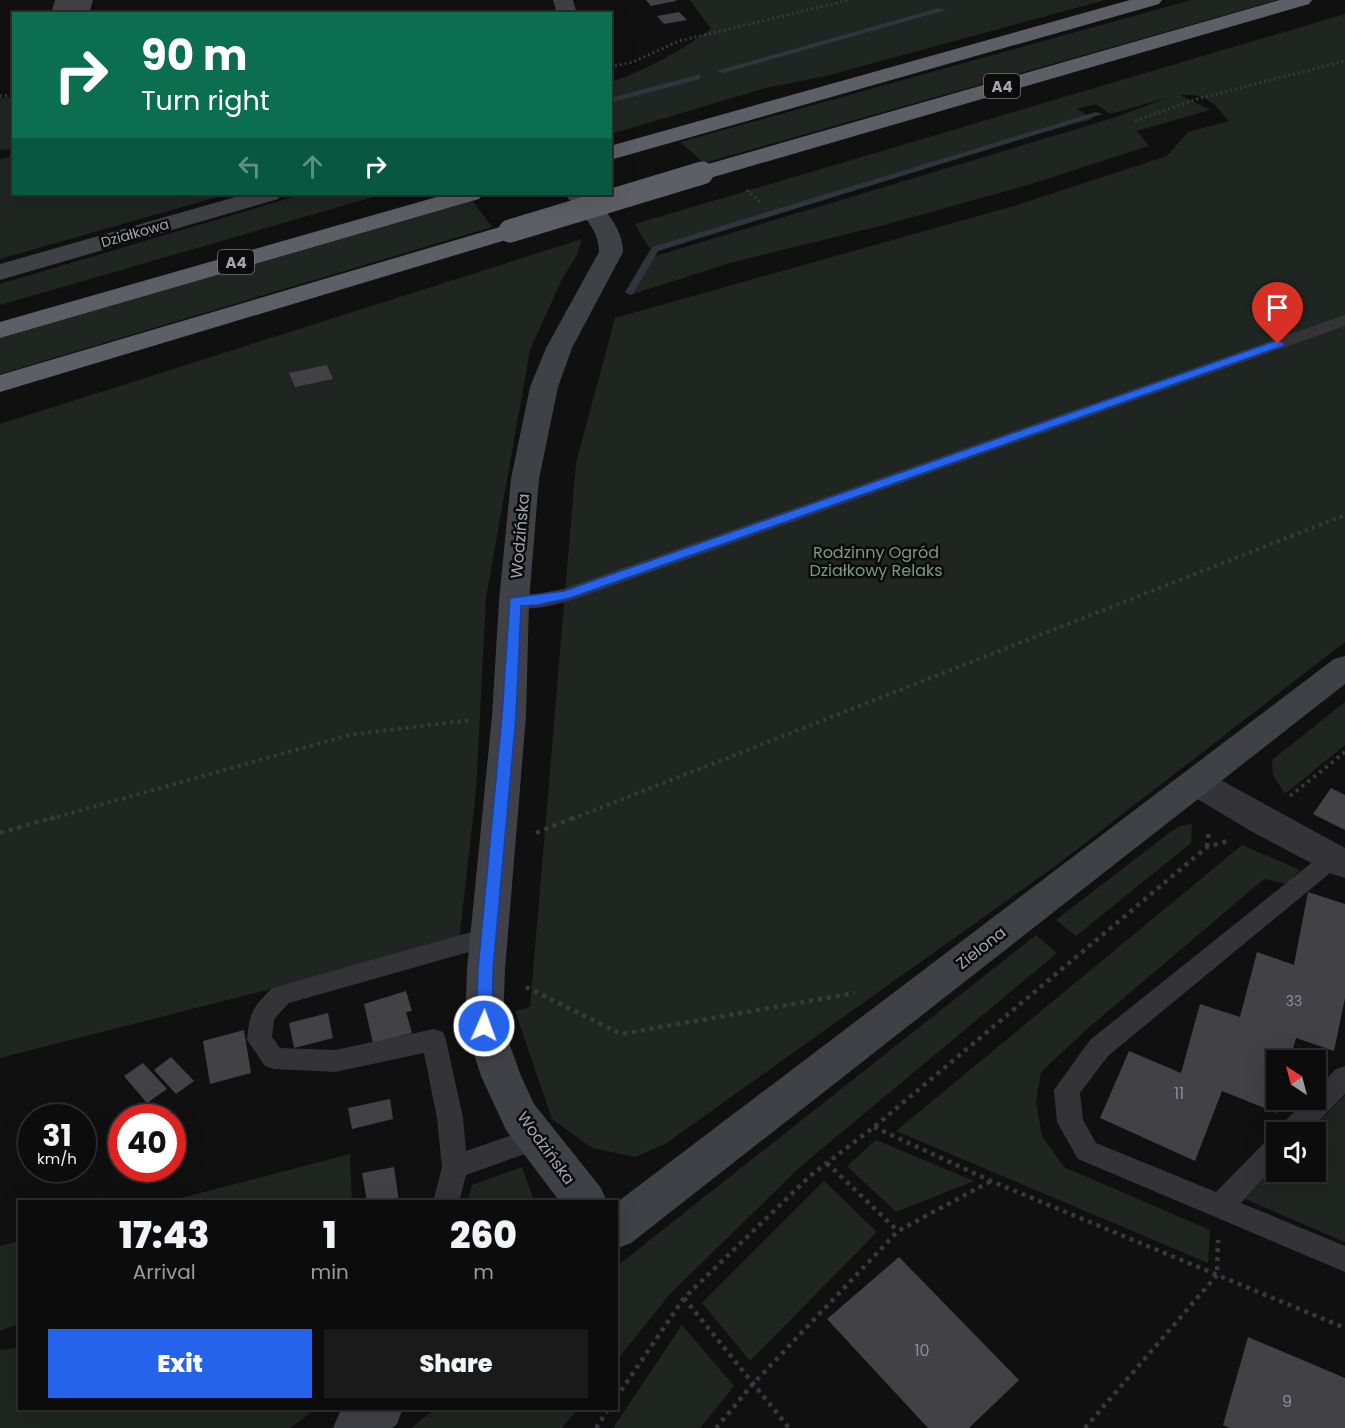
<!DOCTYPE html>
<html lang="en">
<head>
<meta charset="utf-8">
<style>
  :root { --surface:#0c0c0d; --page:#1a1a1b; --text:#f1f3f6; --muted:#9a9b9d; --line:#2c2c2e; --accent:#2563eb }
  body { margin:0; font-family:Poppins,sans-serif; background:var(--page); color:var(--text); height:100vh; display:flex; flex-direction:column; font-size:22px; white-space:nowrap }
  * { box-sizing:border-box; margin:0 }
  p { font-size:20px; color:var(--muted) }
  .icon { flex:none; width:33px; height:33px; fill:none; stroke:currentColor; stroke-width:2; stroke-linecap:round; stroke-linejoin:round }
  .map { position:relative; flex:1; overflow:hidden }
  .drawer { position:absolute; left:18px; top:1200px; width:600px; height:210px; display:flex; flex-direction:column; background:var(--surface); border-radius:0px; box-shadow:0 6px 24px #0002,0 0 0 2px var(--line) }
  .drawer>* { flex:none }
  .guide { position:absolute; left:12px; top:12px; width:600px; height:183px; border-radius:0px; box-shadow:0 6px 24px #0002,0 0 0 2px var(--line); background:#0b6e4f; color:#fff; overflow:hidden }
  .needle { width:39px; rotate:324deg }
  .tools { position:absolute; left:1266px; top:1050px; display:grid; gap:12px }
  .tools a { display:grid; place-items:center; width:60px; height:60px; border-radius:0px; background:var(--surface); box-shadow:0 6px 24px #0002,0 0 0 2px var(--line); font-size:30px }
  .speed { position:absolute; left:18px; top:1104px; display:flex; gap:12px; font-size:30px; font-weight:700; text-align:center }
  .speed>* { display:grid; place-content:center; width:78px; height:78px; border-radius:50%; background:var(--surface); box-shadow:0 6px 24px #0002,0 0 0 2px var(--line); line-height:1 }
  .speed small { font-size:15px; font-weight:400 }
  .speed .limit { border:9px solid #d22; background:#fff; color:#111 }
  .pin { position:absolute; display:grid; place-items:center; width:51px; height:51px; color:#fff; margin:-62px -26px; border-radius:50% 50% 50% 0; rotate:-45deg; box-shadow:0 0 6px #0007 }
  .pin .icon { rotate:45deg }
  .me { position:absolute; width:66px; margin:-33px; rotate:2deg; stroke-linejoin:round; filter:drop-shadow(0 0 4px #0008) }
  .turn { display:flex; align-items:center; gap:21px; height:126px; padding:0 30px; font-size:27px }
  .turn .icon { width:78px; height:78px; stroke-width:2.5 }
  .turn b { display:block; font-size:42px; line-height:51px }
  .lanes { display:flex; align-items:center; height:57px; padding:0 30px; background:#0003; justify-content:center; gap:30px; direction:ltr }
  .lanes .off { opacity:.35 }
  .eta { display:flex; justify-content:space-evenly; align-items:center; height:102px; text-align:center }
  .eta b { font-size:36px; font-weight:800; line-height:42px }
  .action { display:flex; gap:12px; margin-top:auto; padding:12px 30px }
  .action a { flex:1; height:69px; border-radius:0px; background:var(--accent); color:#fff; font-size:24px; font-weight:800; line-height:69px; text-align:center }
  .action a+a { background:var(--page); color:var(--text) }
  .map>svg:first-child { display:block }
  .green { fill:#1f2520 }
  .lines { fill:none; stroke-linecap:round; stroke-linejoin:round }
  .stream { fill:#2f353c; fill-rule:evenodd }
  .building { fill:#424246 }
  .path-far2 { stroke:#38383d; stroke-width:3; stroke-dasharray:2 3; stroke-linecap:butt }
  .path-far1 { stroke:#38383d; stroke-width:4; stroke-dasharray:3 4.5; stroke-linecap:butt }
  .path { stroke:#38383d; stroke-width:4.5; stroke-dasharray:4 5; stroke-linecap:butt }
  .lane { fill:#343438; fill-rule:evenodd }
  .street { fill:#343438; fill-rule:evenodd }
  .secondary { fill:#404146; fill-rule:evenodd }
  .highway { fill:#5e5f66; fill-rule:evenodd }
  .highway-bridge { stroke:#5e5f66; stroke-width:23 }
  .route { fill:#2563eb; stroke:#184099; stroke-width:1.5 }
  .labels { text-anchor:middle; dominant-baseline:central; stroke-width:5; stroke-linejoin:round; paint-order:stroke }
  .far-street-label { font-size:14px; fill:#a3a5b0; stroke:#0b0b0c }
  .number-label { font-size:14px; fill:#8b8c96 }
  .shield { fill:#0b0b0c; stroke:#75777f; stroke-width:1.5 }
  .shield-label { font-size:15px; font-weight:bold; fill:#a3a5b0 }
  .street-label { font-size:16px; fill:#a3a5b0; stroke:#0b0b0c }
  .park-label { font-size:16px; fill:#7c9a81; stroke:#0b0b0c }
  .near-number-label { font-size:16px; fill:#8b8c96 }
</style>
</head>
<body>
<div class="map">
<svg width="1345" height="1428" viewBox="0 0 1345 1428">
  <rect width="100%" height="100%" fill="#101011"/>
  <!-- green -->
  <path class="green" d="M 690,0 L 1105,0 L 826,76 L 766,88 L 611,134 L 611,82 C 648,69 679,52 711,29 Z
    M 1191,0 L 1277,0 L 704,163 L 680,142 Z
    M 1345,14 L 1345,642 L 1054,867 L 665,1144 L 635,1157 L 592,1148 L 552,1119 L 515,1011 L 530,1007 L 576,463 L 615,318 L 1017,205 L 1167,156 L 1188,132 L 1229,121 C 1212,101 1207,94 1180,95 L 1210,110 L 1137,131 L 1149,146 L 1031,184 L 888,224 L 730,263 L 633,294 L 652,257 L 1113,118 L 1167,98 L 1110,114 L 1096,104 L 1077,109 L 1093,119 L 982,149 L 649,248 L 635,224 Z
    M 13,97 L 13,149 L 0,150 L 0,98 Z
    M 13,156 L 14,194 L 228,194 L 0,259 L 0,159 Z
    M 303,194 L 384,194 L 0,305 L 0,284 Z
    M 473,201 L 492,227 L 0,374 L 0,338 Z
    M 582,239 L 577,255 L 562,279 L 530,350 L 486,598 L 476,791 L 459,941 L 0,1058 L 0,424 Z
    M 1345,702 L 1345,745 L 1285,794 L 1273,775 L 1272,760 Z
    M 1192,824 L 1191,843 L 1076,936 L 1056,920 L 1169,833 L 1180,826 Z
    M 1242,845 L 1300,870 L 1287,884 L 1264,879 L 1086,1030 L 1041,1072 L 1036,1102 L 1042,1136 L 1064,1167 L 1210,1230 L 1208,1263 L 896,1131 Z
    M 1036,935 L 1057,953 L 800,1167 L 671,1293 L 617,1360 L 617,1266 Z
    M 1345,1095 L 1345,1242 L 1245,1199 L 1276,1166 L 1276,1172 L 1316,1172 L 1316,1132 L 1309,1132 Z
    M 876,1140 L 974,1181 L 896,1212 L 847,1166 Z
    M 350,1154 L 352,1201 L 169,1201 Z
    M 522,1167 L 534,1201 L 467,1201 L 472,1185 Z
    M 824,1181 L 877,1232 L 750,1361 L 702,1303 Z
    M 19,1241 L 19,1324 L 0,1331 L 0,1246 Z
    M 682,1325 L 734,1386 L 700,1428 L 613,1428 Z
    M 19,1347 L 20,1408 L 316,1409 L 290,1428 L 0,1428 L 0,1350 Z
    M 436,1408 L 578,1408 L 578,1409 L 562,1428 L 411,1428 Z"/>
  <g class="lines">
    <!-- stream -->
    <path class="stream" d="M 939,8 L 946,10 L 723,73 L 716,71 Z
      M 697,75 L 700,75 L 700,79 L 610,103 L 610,98 Z
      M 1096,112 L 1103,114 L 658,251 L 633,294 L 630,295 L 625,292 L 652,247 Z"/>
  </g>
  <!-- building -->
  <path class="building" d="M 55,0 L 93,0 L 89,14 L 51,14 Z
    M 646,0 L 676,0 L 676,1 L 651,6 Z
    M 679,12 L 687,20 L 664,24 L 657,16 Z
    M 327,365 L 333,379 L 295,387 L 289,373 Z
    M 1331,788 L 1345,795 L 1345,830 L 1313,814 Z
    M 1308,892 L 1345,904 L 1345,998 L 1334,1051 L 1296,1038 L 1290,1060 L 1276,1060 L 1276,1100 L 1280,1100 L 1277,1113 L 1222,1091 L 1195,1161 L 1100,1118 L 1129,1051 L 1181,1073 L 1200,1004 L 1240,1017 L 1257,952 L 1294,965 Z
    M 406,991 L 412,1011 L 406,1012 L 412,1033 L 373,1043 L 364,1004 Z
    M 328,1013 L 333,1038 L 294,1048 L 289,1023 Z
    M 244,1030 L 251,1073 L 210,1084 L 203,1041 Z
    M 171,1057 L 194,1081 L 176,1094 L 154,1070 Z
    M 143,1063 L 167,1089 L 147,1103 L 124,1076 Z
    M 390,1099 L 393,1119 L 352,1129 L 348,1108 Z
    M 394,1167 L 399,1202 L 367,1202 L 362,1173 Z
    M 899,1257 L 1019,1380 L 969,1428 L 928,1428 L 827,1319 Z
    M 1248,1337 L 1345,1378 L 1345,1428 L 1230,1428 L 1223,1425 Z"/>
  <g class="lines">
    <!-- path-far2 -->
    <path class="path-far2" d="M 610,67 L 633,62 L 679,41 L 849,0
      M 0,96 L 14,95
      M 1135,121 L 1197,99 L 1345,61
      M 747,190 L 761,203"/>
    <!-- path-far1 -->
    <path class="path-far1" d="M 1290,796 L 1345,752
      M 50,819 L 349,735 L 471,720
      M 572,819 L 1345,515"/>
    <!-- path -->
    <path class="path" d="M 0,833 L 55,817
      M 536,833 L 575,817
      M 1207,847 L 1209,830
      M 526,987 L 621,1034 L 855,993
      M 874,1127 L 991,1181 L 1345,1328
      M 827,1163 L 898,1231
      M 684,1298 L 789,1428
      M 616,1398 L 684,1298 L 810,1176 L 874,1127 L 1207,847 L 1228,841
      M 596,1428 L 609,1408
      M 716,1428 L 752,1385 L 898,1231 L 991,1181
      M 1085,1428 L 1217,1275 L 1218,1240"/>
    <!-- lane -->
    <path class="lane" d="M 1345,315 L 1345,326 L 573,600 C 552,606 528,612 507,606 L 504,601 L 507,596 L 537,594 L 563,589 Z
      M 1333,849 L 1341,852 L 1344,858 L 1341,864 L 1108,1056 L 1080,1093 L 1083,1120 L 1096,1143 L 1216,1192 L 1267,1140 L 1276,1136 L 1276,1165 L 1241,1203 L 1345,1246 L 1345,1272 L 1078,1159 L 1057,1122 L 1054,1090 L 1090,1040 L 1325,852 Z
      M 489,927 L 497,930 L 501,937 L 497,944 L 289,1003 L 274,1019 L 272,1037 L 280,1048 L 335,1050 L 434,1029 L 443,1032 L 446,1040 L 463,1118 L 466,1151 L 535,1127 L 544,1131 L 548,1139 L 544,1147 L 466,1175 L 459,1202 L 433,1202 L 442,1167 L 437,1118 L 424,1053 L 335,1072 L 274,1069 L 265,1066 L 247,1040 C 250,1011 252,1009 272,988 Z
      M 1345,1066 L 1345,1094 L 1308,1132 L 1278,1132 L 1282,1124 L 1306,1100 L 1316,1100 L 1316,1090 L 1336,1069 Z"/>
    <!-- street -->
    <path class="street" d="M 1196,769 L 1208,773 L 1345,848 L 1345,878 L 1332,874 L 1249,830 L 1184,791 L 1179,782 L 1184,773 Z"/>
    <!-- secondary -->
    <path class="secondary" d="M 553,0 L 573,0 L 577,14 L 557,14 Z
      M 246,194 L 282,194 L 278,199 L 0,280 L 0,264 Z
      M 565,194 L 590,194 C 605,210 623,228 623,252 L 572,348 L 558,387 L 539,479 L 529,601 L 526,716 L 505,969 L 503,1026 L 521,1076 L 534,1104 L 601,1188 L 607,1202 L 560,1202 L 506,1130 L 481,1076 L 465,1026 L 467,969 L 492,716 L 499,601 L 511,479 L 530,387 L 546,348 L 599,252 C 599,226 579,214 565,194 Z
      M 1345,656 L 1345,684 L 631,1243 L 616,1249 L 616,1203 L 1334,659 Z
      M 344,1408 L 403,1408 L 397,1424 L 392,1428 L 333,1428 L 340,1412 Z"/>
    <!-- highway -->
    <path class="highway" d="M 1130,0 L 1162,0 L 1159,4 L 610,160 L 610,146 Z
      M 1280,0 L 1312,0 L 1309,4 L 710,178 L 702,180 L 694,178 L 690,173 L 694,168 Z
      M 447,194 L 483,194 L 479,199 L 0,338 L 0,322 Z
      M 510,224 L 519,226 L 522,231 L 519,236 L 0,392 L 0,375 Z"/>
    <!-- highway-bridge -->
    <path class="highway-bridge" d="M 510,231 L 702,173"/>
  </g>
  <!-- route -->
  <path class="route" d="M 1278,340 L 1284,344 L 1282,346 L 570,598 L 537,605 L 521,606 L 516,716 L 493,969 L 492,1026 L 490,1031 L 484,1033 L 479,1031 L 476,1026 L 478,969 L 502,716 L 510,598 L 564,591 Z"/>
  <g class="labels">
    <!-- far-street labels -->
    <g class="far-street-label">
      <text transform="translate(135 233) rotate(-16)">Działkowa</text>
    </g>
    <!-- number labels -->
    <g class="number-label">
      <text x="1294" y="1001">33</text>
    </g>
    <!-- shield labels -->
    <g class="shield">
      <rect x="984" y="74" width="36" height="24" rx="4.5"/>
      <rect x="218" y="250" width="36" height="24" rx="4.5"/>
    </g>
    <g class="shield-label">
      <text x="1002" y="86">A4</text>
      <text x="236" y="262">A4</text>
    </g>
    <!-- street labels -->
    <g class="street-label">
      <text transform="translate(520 536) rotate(-85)">Wodzińska</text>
      <text transform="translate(981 948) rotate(-38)">Zielona</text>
      <text transform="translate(546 1148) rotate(54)">Wodzińska</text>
    </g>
    <!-- park labels -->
    <g class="park-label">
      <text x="876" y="552">Rodzinny Ogród<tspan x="876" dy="18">Działkowy Relaks</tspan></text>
    </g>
    <!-- near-number labels -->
    <g class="near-number-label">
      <text x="1179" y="1093">11</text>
      <text x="922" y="1350">10</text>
      <text x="1287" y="1401">9</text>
    </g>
  </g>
</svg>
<div class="tools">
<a><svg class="needle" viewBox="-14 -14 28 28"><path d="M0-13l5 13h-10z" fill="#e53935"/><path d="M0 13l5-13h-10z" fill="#9a9b9d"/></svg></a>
<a><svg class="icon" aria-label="sound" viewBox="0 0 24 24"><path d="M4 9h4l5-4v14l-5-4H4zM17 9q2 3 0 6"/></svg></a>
</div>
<div class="speed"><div>31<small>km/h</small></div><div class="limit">40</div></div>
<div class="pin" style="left:1278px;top:344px;background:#d93025"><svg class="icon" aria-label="arrive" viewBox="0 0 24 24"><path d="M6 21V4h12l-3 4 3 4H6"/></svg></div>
<svg class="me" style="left:484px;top:1026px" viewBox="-20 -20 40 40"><circle r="17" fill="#2563eb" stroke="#fff" stroke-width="3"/><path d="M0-11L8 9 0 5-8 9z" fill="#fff"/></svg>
<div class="guide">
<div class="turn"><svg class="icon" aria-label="right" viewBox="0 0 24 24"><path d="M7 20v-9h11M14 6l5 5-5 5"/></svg><div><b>90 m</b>Turn right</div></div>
<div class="lanes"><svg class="icon off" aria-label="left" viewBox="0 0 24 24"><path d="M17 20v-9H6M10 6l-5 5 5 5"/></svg><svg class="icon off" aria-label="ahead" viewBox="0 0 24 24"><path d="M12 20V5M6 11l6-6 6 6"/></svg><svg class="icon" aria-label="right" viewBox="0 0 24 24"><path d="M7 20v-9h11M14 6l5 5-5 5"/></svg></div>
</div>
<section class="drawer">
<div class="eta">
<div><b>17:43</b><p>Arrival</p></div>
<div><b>1</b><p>min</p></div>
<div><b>260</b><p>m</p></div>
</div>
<div class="action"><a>Exit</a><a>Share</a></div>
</section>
</div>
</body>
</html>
